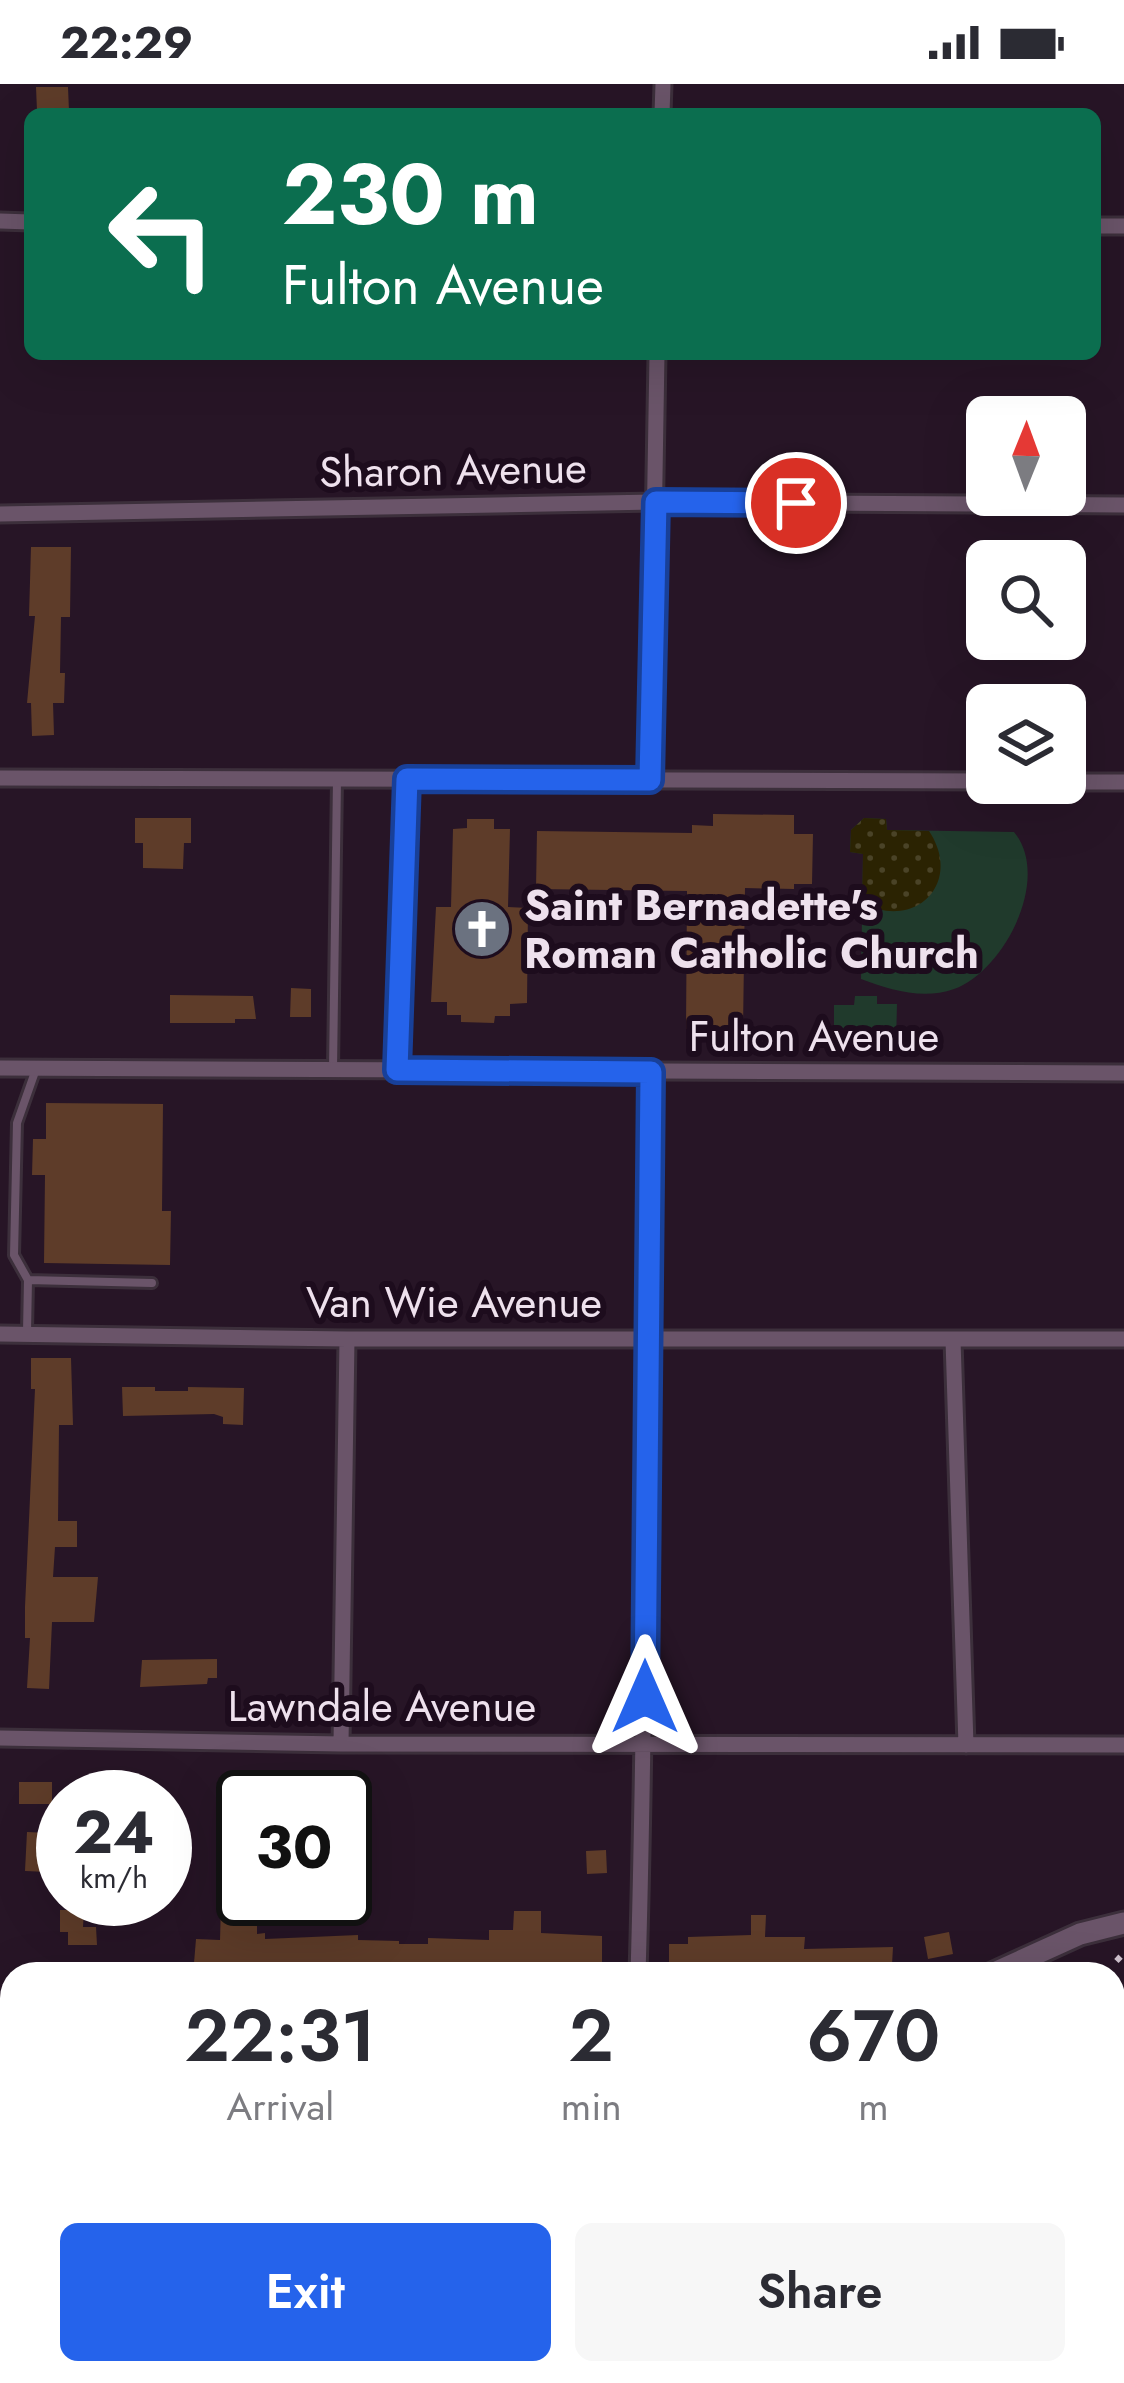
<!DOCTYPE html>
<html lang="en">
<head>
<meta charset="utf-8">
<style>
  :root { --surface:#fff; --page:#f7f7f7; --text:#2b2b33; --muted:#7c7c81; --accent:#2563eb }
  body { margin:0; font-family:Jost,sans-serif; background:var(--page); color:var(--text); height:100vh; display:flex; flex-direction:column; font-size:45px; white-space:nowrap }
  * { box-sizing:border-box; margin:0 }
  p { font-size:39px; color:var(--muted) }
  .icon { flex:none; width:66px; height:66px; fill:none; stroke:currentColor; stroke-width:2; stroke-linecap:round; stroke-linejoin:round }
  .map { position:relative; flex:1; overflow:hidden }
  .drawer { position:absolute; left:0px; top:1878px; width:1125px; height:423px; display:flex; flex-direction:column; background:var(--surface); border-radius:36px 36px 0 0; box-shadow:0 12px 48px #0002 }
  .drawer>* { flex:none }
  .hud { position:absolute; left:24px; top:24px; width:1077px; height:252px; border-radius:18px; box-shadow:0 12px 48px #0002; background:#0b6e4f; color:#fff; overflow:hidden }
  .needle { width:78px; rotate:1deg }
  .tools { position:absolute; left:966px; top:312px; display:grid; gap:24px }
  .tools a { display:grid; place-items:center; width:120px; height:120px; border-radius:18px; background:var(--surface); box-shadow:0 12px 48px #0002; font-size:60px }
  .speed { position:absolute; left:36px; top:1686px; display:flex; gap:24px; font-size:60px; font-weight:700; text-align:center }
  .speed>* { display:grid; place-content:center; width:156px; height:156px; border-radius:50%; background:var(--surface); box-shadow:0 12px 48px #0002; line-height:1 }
  .speed small { font-size:30px; font-weight:400 }
  .speed .limit { border:6px solid #111; border-radius:18px; background:#fff; color:#111 }
  .pin { position:absolute; display:grid; place-items:center; width:102px; height:102px; color:#fff; margin:-51px; border:6px solid #fff; border-radius:50%; box-shadow:0 3px 12px #0007 }
  .me { position:absolute; width:132px; margin:-66px; rotate:0deg; stroke-linejoin:round; filter:drop-shadow(0 0 9px #0008) }
  .turn { display:flex; align-items:center; gap:42px; height:252px; padding:0 60px; font-size:54px }
  .turn .icon { width:156px; height:156px; stroke-width:2.5 }
  .turn b { display:block; font-size:84px; line-height:102px }
  .eta { display:flex; justify-content:space-evenly; align-items:center; height:204px; text-align:center }
  .eta b { font-size:72px; font-weight:600; line-height:84px }
  .cta { display:flex; gap:24px; margin-top:auto; padding:24px 60px }
  .cta a { flex:1; height:138px; border-radius:18px; background:var(--accent); color:#fff; font-size:48px; font-weight:600; line-height:138px; text-align:center }
  .cta a+a { background:var(--page); color:var(--text) }
  .status { display:flex; justify-content:space-between; align-items:center; height:84px; padding:0 60px; background:var(--surface); direction:ltr }
  .status svg { height:33px; fill:currentColor }
  .map>svg:first-child { display:block }
  .green { fill:#203a2c }
  .sand { fill:url(#sand-dots) }
  .building { fill:#5e3c29 }
  .lines { fill:none; stroke-linecap:round; stroke-linejoin:round }
  .service-casing { stroke:#3c2f3b; stroke-width:14 }
  .minor-casing { stroke:#3c2f3b; stroke-width:21 }
  .tertiary-casing { stroke:#3c2f3b; stroke-width:27 }
  .service { stroke:#6a5469; stroke-width:8 }
  .minor { stroke:#6a5469; stroke-width:15 }
  .tertiary { stroke:#6a5469; stroke-width:21 }
  .rail { stroke:#cec0cd; stroke-width:6; stroke-dasharray:6 12; stroke-linecap:butt }
  .route-casing { stroke:#184099; stroke-width:30 }
  .route { stroke:#2563eb; stroke-width:21 }
  .labels { text-anchor:middle; dominant-baseline:central; stroke-width:12; stroke-linejoin:round; paint-order:stroke }
  .street-label { font-size:42px; fill:#eee1ed; stroke:#1d0c1d }
  .poi-label { font-size:42px; font-weight:bold; fill:#eee1ed; stroke:#1d0c1d; text-anchor:start }
</style>
</head>
<body>
<div class="status"><b>22:29</b><svg viewBox="0 0 49 12"><path d="M0 12V9h3v3zM5 12V6h3v6zM10 12V3h3v9zM15 12V0h3v12zM26 1h20v11H26zM47 4h2v5h-2z"/></svg></div>
<div class="map">
<svg width="1124" height="2299" viewBox="0 0 1124 2299">
  <defs>
    <pattern id="sand-dots" width="8" height="8" patternUnits="userSpaceOnUse" patternTransform="scale(3)"><rect width="8" height="8" fill="#2b2302"/><path d="M2 2h.1M6 6h.1" fill="none" stroke="#4a4327" stroke-width="1.8" stroke-linecap="round"/></pattern>
  </defs>
  <rect width="100%" height="100%" fill="#271526"/>
  <!-- green -->
  <path class="green" d="M 864,734 L 886,735 L 887,746 L 1014,748 C 1052,794 1004,887 954,905 C 923,916 890,906 861,895 L 863,770 L 850,768 L 851,746 Z
    M 855,912 L 877,912 L 877,920 L 897,920 L 896,959 L 841,959 L 834,943 L 834,921 L 854,921 Z"/>
  <!-- sand -->
  <path class="sand" d="M 864,734 L 886,735 L 887,746 L 929,747 C 963,798 917,847 862,819 L 863,770 L 850,768 L 851,746 Z"/>
  <!-- building -->
  <path class="building" d="M 36,3 L 68,3 L 69,27 L 37,27 Z
    M 31,463 L 71,463 L 70,533 L 61,533 L 60,589 L 65,589 L 64,619 L 53,619 L 54,651 L 32,652 L 31,619 L 27,619 L 35,532 L 29,532 Z
    M 713,730 L 794,731 L 794,750 L 813,750 L 812,800 L 794,800 L 794,805 L 745,804 L 743,946 L 686,945 L 687,807 L 536,805 L 537,747 L 692,749 L 692,741 L 713,742 Z
    M 135,734 L 191,734 L 191,759 L 184,759 L 183,785 L 143,784 L 143,759 L 135,759 Z
    M 467,735 L 494,735 L 494,745 L 510,745 L 508,823 L 528,824 L 527,919 L 510,920 L 510,932 L 495,932 L 494,939 L 461,938 L 461,931 L 447,931 L 447,918 L 431,918 L 436,823 L 451,823 L 453,745 L 467,744 Z
    M 291,904 L 311,905 L 311,933 L 290,933 Z
    M 170,911 L 253,912 L 256,935 L 235,935 L 235,939 L 170,939 Z
    M 46,1019 L 163,1020 L 162,1127 L 171,1127 L 170,1181 L 44,1179 L 45,1091 L 32,1091 L 33,1055 L 46,1055 Z
    M 31,1274 L 71,1274 L 73,1341 L 59,1341 L 58,1437 L 77,1437 L 77,1463 L 55,1463 L 53,1493 L 98,1493 L 94,1538 L 52,1538 L 49,1605 L 27,1604 L 30,1554 L 25,1554 L 25,1523 L 35,1305 L 31,1305 Z
    M 122,1303 L 155,1303 L 155,1307 L 188,1307 L 188,1303 L 244,1304 L 243,1341 L 223,1340 L 223,1333 L 214,1330 L 123,1332 Z
    M 217,1575 L 217,1594 L 208,1594 L 207,1600 L 140,1603 L 142,1576 Z
    M 19,1698 L 52,1698 L 52,1720 L 19,1720 Z
    M 27,1748 L 49,1749 L 48,1788 L 25,1787 Z
    M 606,1766 L 607,1789 L 587,1790 L 586,1767 Z
    M 235,1818 L 257,1818 L 257,1850 L 265,1849 L 265,1855 L 358,1851 L 358,1856 L 399,1857 L 399,1860 L 428,1860 L 428,1854 L 489,1856 L 489,1846 L 513,1846 L 514,1827 L 541,1827 L 541,1849 L 602,1852 L 602,1882 L 557,1882 L 489,1889 L 489,1881 L 432,1879 L 432,1884 L 404,1884 L 362,1881 L 362,1878 L 194,1879 L 196,1855 L 220,1856 L 221,1820 Z
    M 60,1826 L 84,1826 L 83,1843 L 96,1843 L 97,1861 L 68,1861 L 68,1848 L 60,1848 Z
    M 751,1831 L 766,1831 L 765,1853 L 805,1853 L 804,1865 L 893,1863 L 892,1881 L 867,1880 L 867,1886 L 786,1886 L 786,1890 L 770,1890 L 770,1885 L 669,1882 L 669,1860 L 688,1860 L 688,1853 L 751,1851 Z
    M 949,1848 L 953,1870 L 928,1875 L 924,1853 Z"/>
  <g class="lines">
    <defs>
      <path id="service" d="M 333,985 L 337,695
        M 397,986 L 407,697
        M 28,1196 L 152,1199
        M 27,1248 L 28,1196 L 14,1171 L 17,1039 L 36,985"/>
      <path id="minor" d="M 662,30 L 663,0
        M 0,137 L 30,138
        M 1095,142 L 1124,142
        M 0,430 L 655,418 L 1124,421
        M 0,694 L 987,697
        M 650,696 L 657,270
        M 1065,698 L 1124,698
        M 0,984 L 1124,989
        M 0,1250 L 347,1255 L 1124,1255
        M 953,1256 L 966,1661
        M 0,1654 L 341,1660 L 1124,1661
        M 341,1660 L 347,1255
        M 638,1890 C 647,1589 645,1288 651,988
        M 1113,2221 L 1124,2221
        M 939,2289 L 939,2299
        M 398,2299 L 398,2289"/>
      <path id="tertiary" d="M 992,1890 L 1080,1850 L 1124,1839
        M 0,1935 L 12,1935"/>
    </defs>
    <!-- service casing -->
    <use href="#service" class="service-casing"/>
    <!-- minor casing -->
    <use href="#minor" class="minor-casing"/>
    <!-- tertiary casing -->
    <use href="#tertiary" class="tertiary-casing"/>
    <!-- service -->
    <use href="#service" class="service"/>
    <!-- minor -->
    <use href="#minor" class="minor"/>
    <!-- tertiary -->
    <use href="#tertiary" class="tertiary"/>
    <!-- rail -->
    <path class="rail" d="M 1104,1890 L 1124,1869
      M 712,2299 L 721,2289"/>
  </g>
  <g class="lines">
    <defs>
      <path id="route" d="M 645,1613 L 651,988 L 397,986 L 407,695 L 650,696 L 656,418 L 796,419"/>
    </defs>
    <!-- route casing -->
    <use href="#route" class="route-casing"/>
    <!-- route -->
    <use href="#route" class="route"/>
  </g>
  <!-- icons -->
  <defs>
    <symbol id="church-disc" viewBox="-11 -11 22 22"><circle r="9.5" fill="#6b7280" stroke="#1d0c1d"/><path d="M-1.2-6h2.4v3.5h3.3v2.4h-3.3V6h-2.4V-.1h-3.3v-2.4h3.3Z" fill="#fff"/></symbol>
  </defs>
  <g fill-rule="evenodd">
    <use href="#church-disc" x="449" y="812" width="66" height="66"/>
  </g>
  <g class="labels">
    <!-- street labels -->
    <g class="street-label">
      <text transform="translate(453 386) rotate(-1)">Sharon Avenue</text>
      <text x="814" y="952">Fulton Avenue</text>
      <text x="454" y="1218">Van Wie Avenue</text>
      <text x="382" y="1622">Lawndale Avenue</text>
    </g>
    <!-- poi labels -->
    <g class="poi-label">
      <text x="524" y="821">Saint Bernadette's<tspan x="524" dy="48">Roman Catholic Church</tspan></text>
    </g>
  </g>
</svg>
<div class="tools">
<a><svg class="needle" viewBox="-14 -14 28 28"><path d="M0-13l5 13h-10z" fill="#e53935"/><path d="M0 13l5-13h-10z" fill="#7c7c81"/></svg></a>
<a><svg class="icon" aria-label="search" viewBox="0 0 24 24"><circle cx="10" cy="10" r="6"/><path d="M15 15l6 6"/></svg></a>
<a><svg class="icon" aria-label="layers" viewBox="0 0 24 24"><path d="M12 4l9 5-9 5-9-5zM3 14l9 5 9-5"/></svg></a>
</div>
<div class="speed"><div>24<small>km/h</small></div><div class="limit">30</div></div>
<div class="pin" style="left:796px;top:419px;background:#d93025"><svg class="icon" aria-label="arrive" viewBox="0 0 24 24"><path d="M6 21V4h12l-3 4 3 4H6"/></svg></div>
<svg class="me" style="left:645px;top:1613px" viewBox="-20 -20 40 40"><path d="M0-17L14 15 0 8-14 15z" fill="#2563eb" stroke="#fff" stroke-width="4"/></svg>
<div class="hud">
<div class="turn"><svg class="icon" aria-label="left" viewBox="0 0 24 24"><path d="M17 20v-9H6M10 6l-5 5 5 5"/></svg><div><b>230 m</b>Fulton Avenue</div></div>
</div>
<section class="drawer">
<div class="eta">
<div><b>22:31</b><p>Arrival</p></div>
<div><b>2</b><p>min</p></div>
<div><b>670</b><p>m</p></div>
</div>
<div class="cta"><a>Exit</a><a>Share</a></div>
</section>
</div>
</body>
</html>
